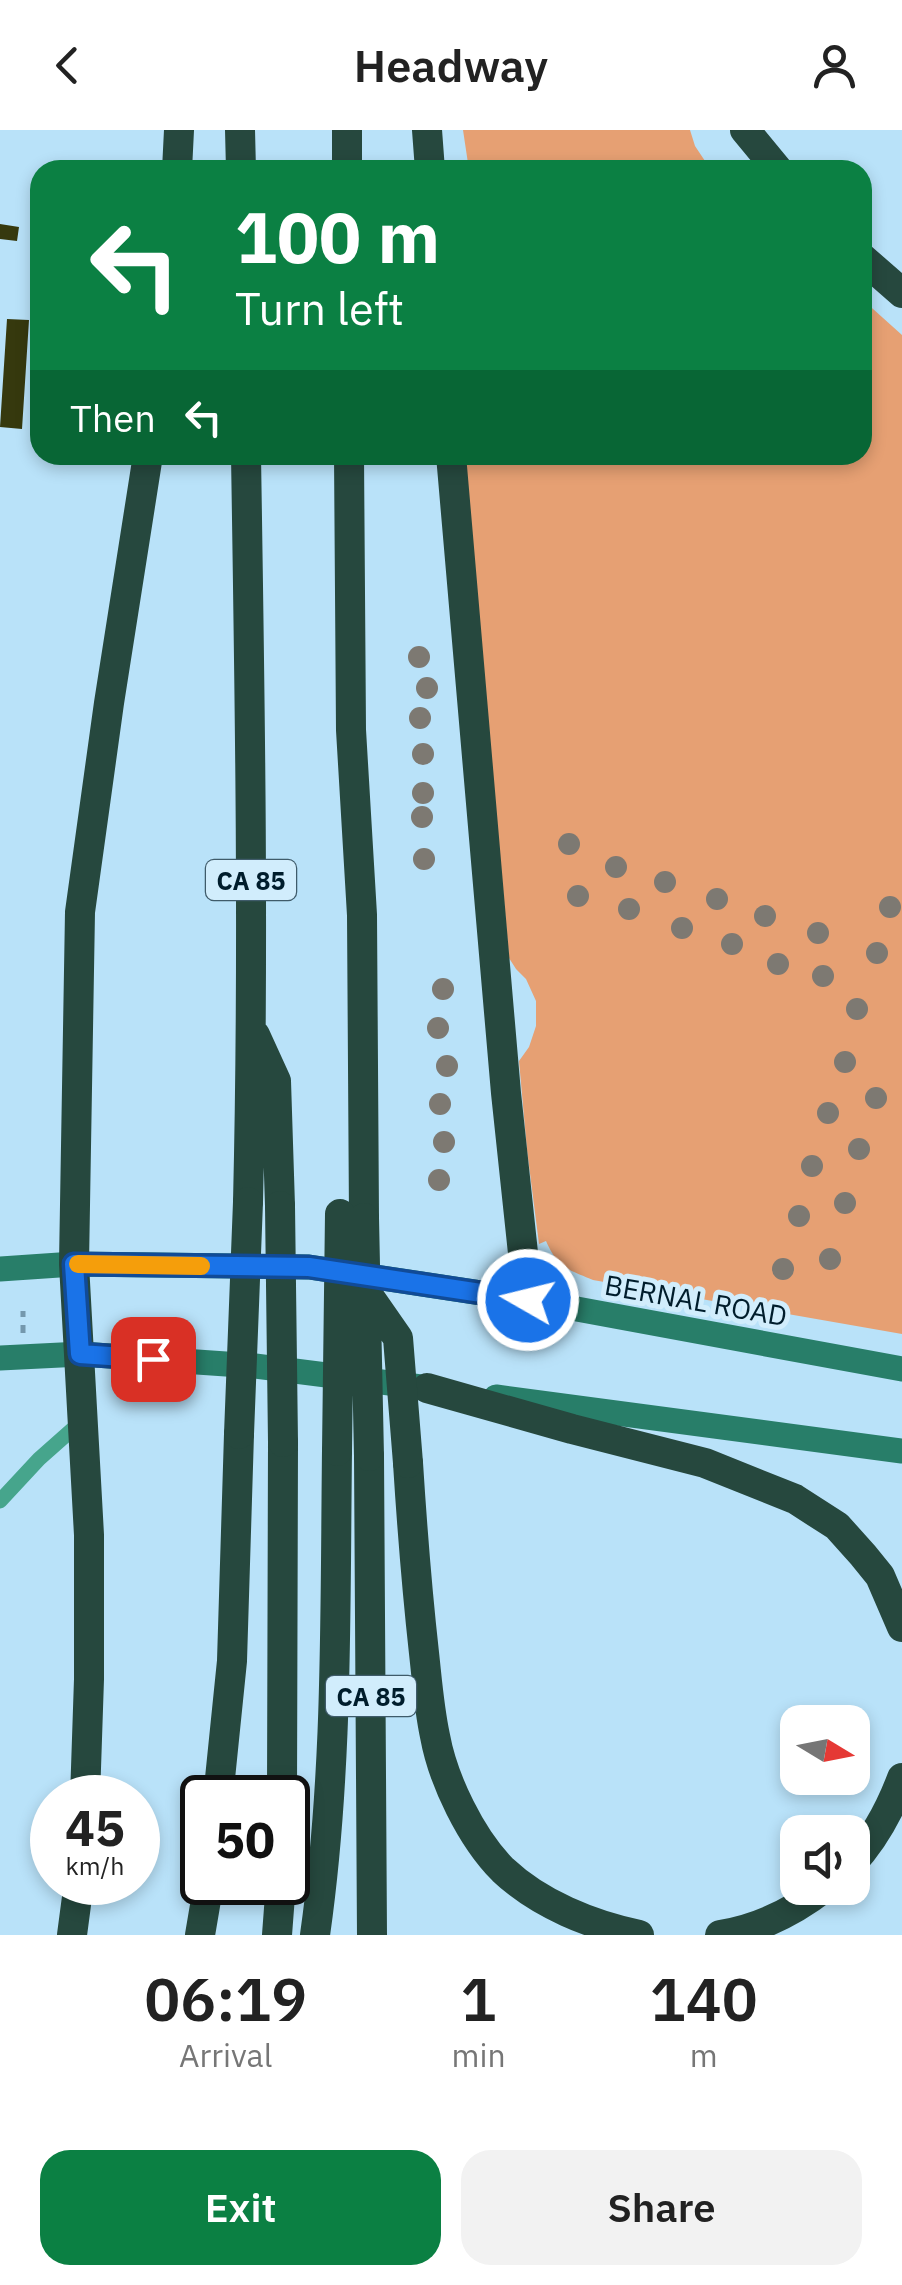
<!DOCTYPE html>
<html lang="en">
<head>
<meta charset="utf-8">
<style>
  :root { --surface:#fff; --page:#f2f2f2; --text:#222; --muted:#767676; --accent:#0b8043 }
  body { margin:0; font-family:"IBM Plex Sans",sans-serif; background:var(--page); color:var(--text); height:100vh; display:flex; flex-direction:column; font-size:38px; white-space:nowrap }
  * { box-sizing:border-box; margin:0 }
  p { font-size:32px; color:var(--muted) }
  .icon { flex:none; width:55px; height:55px; fill:none; stroke:currentColor; stroke-width:2; stroke-linecap:round; stroke-linejoin:round }
  .map { position:relative; height:1805px; overflow:hidden }
  .details { display:flex; flex-direction:column; background:var(--surface); flex:1 }
  .details>* { flex:none }
  .hud { position:absolute; left:30px; top:30px; width:842px; height:305px; border-radius:30px; box-shadow:0 5px 15px #0003; background:#0b8043; color:#fff; overflow:hidden }
  .needle { width:65px; rotate:100deg }
  .controls { position:absolute; left:780px; top:1575px; display:grid; gap:20px }
  .controls a { display:grid; place-items:center; width:90px; height:90px; border-radius:20px; background:var(--surface); box-shadow:0 5px 15px #0003; font-size:50px }
  .speed { position:absolute; left:30px; top:1645px; display:flex; gap:20px; font-size:50px; font-weight:700; text-align:center }
  .speed>* { display:grid; place-content:center; width:130px; height:130px; border-radius:50%; background:var(--surface); box-shadow:0 5px 15px #0003; line-height:1 }
  .speed small { font-size:25px; font-weight:400 }
  .speed .limit { border:5px solid #111; border-radius:15px; background:#fff; color:#111 }
  .pin { position:absolute; display:grid; place-items:center; width:85px; height:85px; color:#fff; margin:-42px; border-radius:20px; box-shadow:0 5px 15px #0006 }
  .me { position:absolute; width:110px; margin:-55px; rotate:278deg; stroke-linejoin:round; filter:drop-shadow(0 0 8px #0008) }
  .turn { display:flex; align-items:center; gap:35px; height:210px; padding:0 40px; font-size:45px }
  .turn .icon { width:130px; height:130px; stroke-width:2.5 }
  .turn b { display:block; font-size:70px; line-height:85px }
  .then { display:flex; align-items:center; height:95px; padding:0 40px; background:#0003; gap:20px; font-size:38px }
  .eta { display:flex; justify-content:space-evenly; align-items:center; height:170px; text-align:center }
  .eta b { font-size:60px; font-weight:600; line-height:70px }
  .button { display:flex; gap:20px; margin-top:auto; padding:20px 40px }
  .button a { flex:1; height:115px; border-radius:30px; background:var(--accent); color:#fff; font-size:40px; font-weight:600; line-height:115px; text-align:center }
  .button a+a { background:var(--page); color:var(--text) }
  header { display:flex; justify-content:space-between; align-items:center; height:130px; padding:0 40px; background:var(--surface); font-size:45px; font-weight:600 }
  .map>svg:first-child { display:block }
  .green { fill:#e6a073 }
  .building { fill:#36390e }
  .lines { fill:none; stroke-linecap:round; stroke-linejoin:round }
  .path { stroke:#7498ad; stroke-width:5; stroke-dasharray:8 8; stroke-linecap:butt }
  .lane { stroke:#46a58c; stroke-width:15 }
  .secondary { stroke:#287e69; stroke-width:25 }
  .highway { stroke:#26483e; stroke-width:30 }
  .highway-bridge { stroke:#26483e; stroke-width:30 }
  .tree { fill:#7d7972 }
  .route-casing { stroke:#114b97; stroke-width:25 }
  .route { stroke:#1a73e8; stroke-width:18 }
  .slow { stroke:#f59e0b; stroke-width:18 }
  .labels { text-anchor:middle; dominant-baseline:central; stroke-width:10; stroke-linejoin:round; paint-order:stroke }
  .shield { fill:#d1edfc; stroke:#3f5b6a; stroke-width:2.5 }
  .shield-label { font-size:25px; font-weight:bold; fill:#001d2c }
  .street-label { font-size:28px; fill:#001d2c; stroke:#d1edfc }
</style>
</head>
<body>
<header><svg class="icon" aria-label="back" viewBox="0 0 24 24"><path d="M15 5l-7 7 7 7"/></svg>Headway<svg class="icon" aria-label="person" viewBox="0 0 24 24"><circle cx="12" cy="8" r="4"/><path d="M4 21q1-7 8-7t8 7"/></svg></header>
<div class="map">
<svg width="902" height="1805" viewBox="0 0 902 1805">
  <rect width="100%" height="100%" fill="#b9e2f9"/>
  <!-- green -->
  <path class="green" d="M 463,0 L 690,0 L 695,16 L 711,40 L 469,40 Z
    M 863,170 L 902,205 L 902,1204 L 593,1150 C 567,1139 558,1138 546,1111 L 539,1114 L 527,1020 L 519,931 L 529,917 L 536,896 L 536,871 L 526,849 L 516,839 L 509,828 L 464,325 L 862,325 Z"/>
  <!-- building -->
  <path class="building" d="M 0,94 L 19,97 L 17,111 L 0,109 Z
    M 7,189 L 29,190 L 22,299 L 0,297 Z"/>
  <g class="lines">
    <!-- path -->
    <path class="path" d="M 23,1203 L 23,1181"/>
    <!-- lane -->
    <path class="lane" d="M 0,1371 L 39,1329 L 83,1290"/>
    <!-- secondary -->
    <path class="secondary" d="M 0,1139 L 74,1134 L 309,1137 L 528,1170 L 902,1239
      M 0,1228 L 81,1224 L 255,1236 L 421,1257
      M 496,1267 L 902,1321"/>
    <!-- highway -->
    <path class="highway" d="M 240,0 L 241,40
      M 347,0 L 347,40
      M 427,0 L 430,40
      M 745,0 L 778,40
      M 177,40 L 179,0
      M 862,128 L 902,163
      M 246,325 C 250,574 254,823 248,1072
      M 349,325 L 351,600 L 362,785 L 364,1088
      M 451,325 L 506,963 L 528,1170
      M 255,905 L 276,951 L 280,1076
      M 427,1258 L 572,1299 L 705,1333 L 795,1369 L 837,1396 L 863,1425 L 880,1446 L 902,1497
      M 369,1326 L 372,1805
      M 408,1333 C 412,1396 417,1460 424,1523 C 427,1550 429,1578 435,1606 C 443,1650 471,1708 503,1740 C 539,1774 591,1795 639,1805
      M 85,1668 L 89,1549 L 89,1405 L 74,1134 L 80,782 L 109,573 L 148,325
      M 218,1668 L 232,1531 L 239,1304
      M 282,1668 L 283,1312
      M 852,1733 C 875,1708 890,1680 902,1648
      M 72,1805 L 79,1752
      M 200,1805 L 209,1752
      M 277,1805 L 281,1752
      M 315,1805 C 338,1644 335,1483 337,1321
      M 720,1805 C 759,1799 793,1782 824,1758"/>
    <!-- highway-bridge -->
    <path class="highway-bridge" d="M 280,1076 L 283,1312
      M 364,1088 L 369,1326
      M 366,1162 L 398,1208 L 408,1333
      M 239,1304 L 248,1072
      M 337,1321 L 340,1084"/>
  </g>
  <!-- trees -->
  <g class="tree">
    <circle cx="419" cy="527" r="11"/>
    <circle cx="427" cy="558" r="11"/>
    <circle cx="420" cy="588" r="11"/>
    <circle cx="423" cy="624" r="11"/>
    <circle cx="423" cy="663" r="11"/>
    <circle cx="422" cy="687" r="11"/>
    <circle cx="569" cy="714" r="11"/>
    <circle cx="424" cy="729" r="11"/>
    <circle cx="616" cy="737" r="11"/>
    <circle cx="665" cy="752" r="11"/>
    <circle cx="578" cy="766" r="11"/>
    <circle cx="717" cy="769" r="11"/>
    <circle cx="890" cy="777" r="11"/>
    <circle cx="629" cy="779" r="11"/>
    <circle cx="765" cy="786" r="11"/>
    <circle cx="682" cy="798" r="11"/>
    <circle cx="818" cy="803" r="11"/>
    <circle cx="732" cy="814" r="11"/>
    <circle cx="877" cy="823" r="11"/>
    <circle cx="778" cy="834" r="11"/>
    <circle cx="823" cy="846" r="11"/>
    <circle cx="443" cy="859" r="11"/>
    <circle cx="857" cy="879" r="11"/>
    <circle cx="438" cy="898" r="11"/>
    <circle cx="845" cy="932" r="11"/>
    <circle cx="447" cy="936" r="11"/>
    <circle cx="876" cy="968" r="11"/>
    <circle cx="440" cy="974" r="11"/>
    <circle cx="828" cy="983" r="11"/>
    <circle cx="444" cy="1012" r="11"/>
    <circle cx="859" cy="1019" r="11"/>
    <circle cx="812" cy="1036" r="11"/>
    <circle cx="439" cy="1050" r="11"/>
    <circle cx="845" cy="1073" r="11"/>
    <circle cx="799" cy="1086" r="11"/>
    <circle cx="830" cy="1129" r="11"/>
    <circle cx="783" cy="1139" r="11"/>
  </g>
  <g class="lines">
    <defs>
      <path id="route" d="M 153,1229 L 80,1224 L 74,1134 L 309,1137 L 528,1170"/>
    </defs>
    <!-- route casing -->
    <use href="#route" class="route-casing"/>
    <!-- route -->
    <use href="#route" class="route"/>
    <!-- slow -->
    <path class="slow" d="M 78,1134 L 201,1136"/>
  </g>
  <g class="labels">
    <!-- shield labels -->
    <g class="shield">
      <rect x="206" y="730" width="90" height="40" rx="8"/>
      <rect x="326" y="1546" width="90" height="40" rx="8"/>
    </g>
    <g class="shield-label">
      <text x="251" y="750">CA 85</text>
      <text x="371" y="1566">CA 85</text>
    </g>
    <!-- street labels -->
    <g class="street-label">
      <text transform="translate(696 1170) rotate(10)">BERNAL ROAD</text>
    </g>
  </g>
</svg>
<div class="controls">
<a><svg class="needle" viewBox="-14 -14 28 28"><path d="M0-13l5 13h-10z" fill="#e53935"/><path d="M0 13l5-13h-10z" fill="#767676"/></svg></a>
<a><svg class="icon" aria-label="sound" viewBox="0 0 24 24"><path d="M4 9h4l5-4v14l-5-4H4zM17 9q2 3 0 6"/></svg></a>
</div>
<div class="speed"><div>45<small>km/h</small></div><div class="limit">50</div></div>
<div class="pin" style="left:153px;top:1229px;background:#d93025"><svg class="icon" aria-label="arrive" viewBox="0 0 24 24"><path d="M6 21V4h12l-3 4 3 4H6"/></svg></div>
<svg class="me" style="left:528px;top:1170px" viewBox="-20 -20 40 40"><circle r="17" fill="#1a73e8" stroke="#fff" stroke-width="3"/><path d="M0-11L8 9 0 5-8 9z" fill="#fff"/></svg>
<div class="hud">
<div class="turn"><svg class="icon" aria-label="left" viewBox="0 0 24 24"><path d="M17 20v-9H6M10 6l-5 5 5 5"/></svg><div><b>100 m</b>Turn left</div></div>
<div class="then">Then<svg class="icon" aria-label="left" viewBox="0 0 24 24"><path d="M17 20v-9H6M10 6l-5 5 5 5"/></svg></div>
</div>
</div>
<section class="details">
<div class="eta">
<div><b>06:19</b><p>Arrival</p></div>
<div><b>1</b><p>min</p></div>
<div><b>140</b><p>m</p></div>
</div>
<div class="button"><a>Exit</a><a>Share</a></div>
</section>
</body>
</html>
